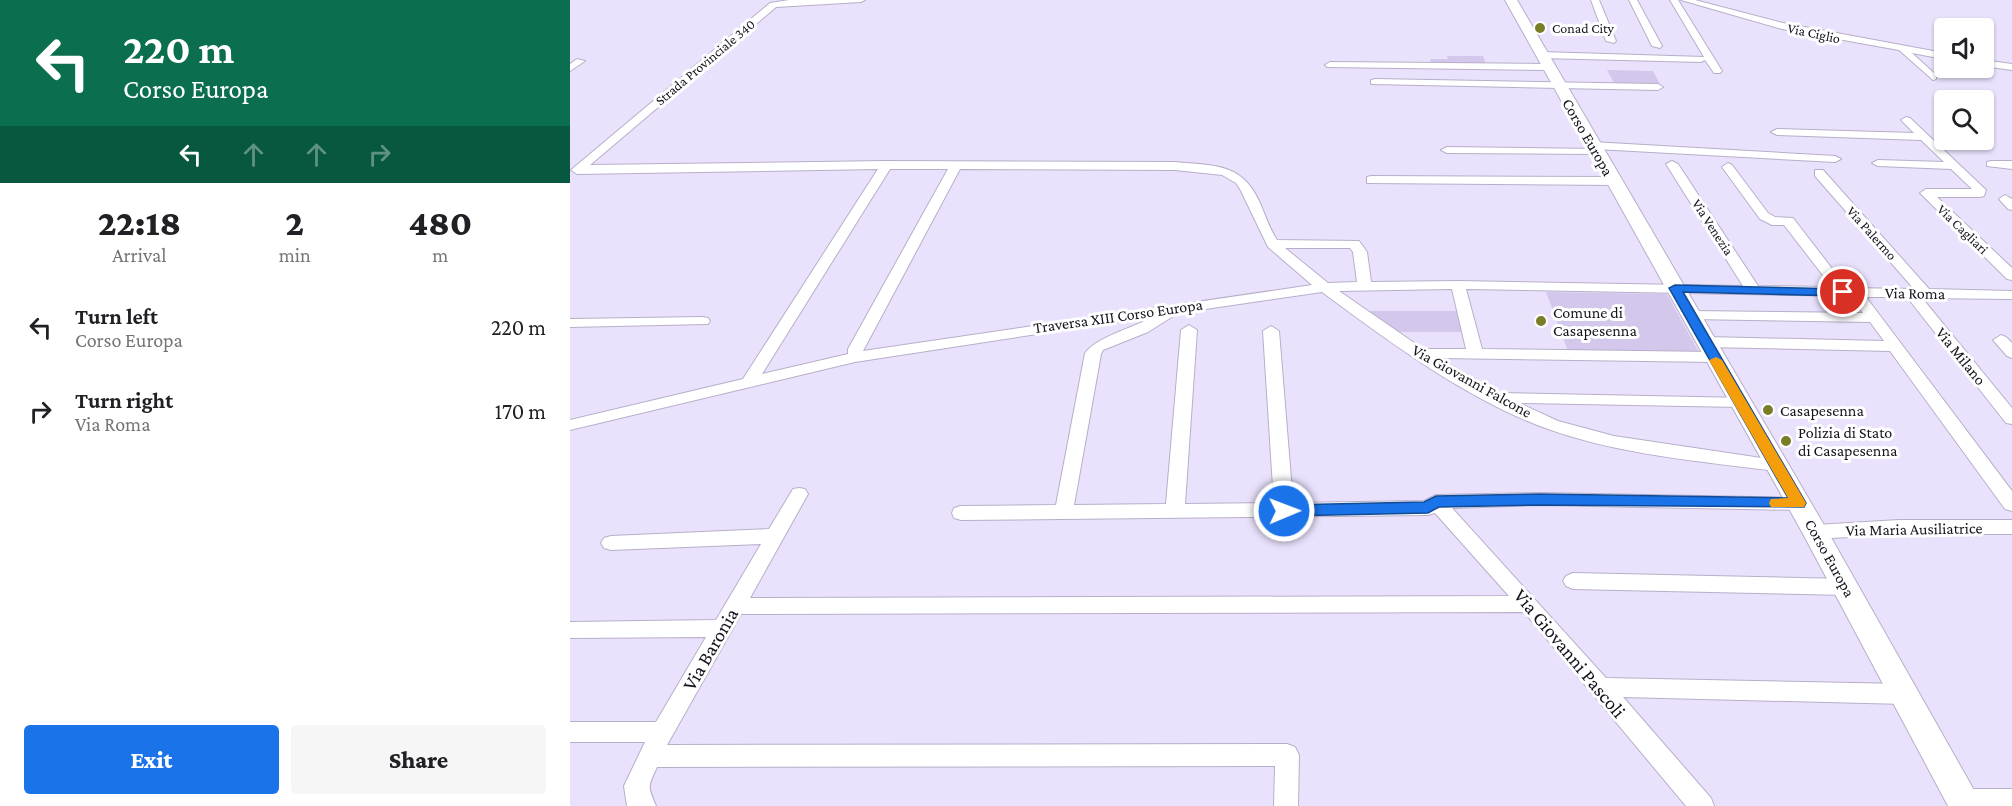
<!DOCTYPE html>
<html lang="en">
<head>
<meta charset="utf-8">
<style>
  :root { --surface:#fff; --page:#f6f6f6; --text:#202124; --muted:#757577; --accent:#1a73e8 }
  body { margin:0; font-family:"Crimson Pro",serif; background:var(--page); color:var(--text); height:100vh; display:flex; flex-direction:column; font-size:22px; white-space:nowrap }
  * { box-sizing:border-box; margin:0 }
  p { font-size:20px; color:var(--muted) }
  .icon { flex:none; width:33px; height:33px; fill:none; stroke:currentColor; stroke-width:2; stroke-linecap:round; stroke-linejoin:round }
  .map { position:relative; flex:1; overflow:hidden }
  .panel { display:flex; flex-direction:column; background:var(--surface); width:570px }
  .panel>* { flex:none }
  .guide { background:#0b6e4f; color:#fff; overflow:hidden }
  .fabs { position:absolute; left:1364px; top:18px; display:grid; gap:12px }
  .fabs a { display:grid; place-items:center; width:60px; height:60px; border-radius:6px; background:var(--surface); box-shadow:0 2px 4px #0004; font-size:30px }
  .pin { position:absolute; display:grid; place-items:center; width:51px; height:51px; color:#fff; margin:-26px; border:3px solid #fff; border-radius:50%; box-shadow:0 2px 6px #0007 }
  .me { position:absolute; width:66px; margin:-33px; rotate:89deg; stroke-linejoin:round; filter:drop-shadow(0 0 4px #0008) }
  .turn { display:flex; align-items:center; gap:21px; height:126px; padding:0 24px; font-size:27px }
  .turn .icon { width:78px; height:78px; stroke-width:2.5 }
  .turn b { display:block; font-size:42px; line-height:51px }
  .lanes { display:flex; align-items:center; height:57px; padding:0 24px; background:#0003; justify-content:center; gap:30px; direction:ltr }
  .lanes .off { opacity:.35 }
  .eta { display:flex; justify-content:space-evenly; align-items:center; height:102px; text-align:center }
  .eta b { font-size:36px; font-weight:800; line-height:42px }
  .button { display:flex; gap:12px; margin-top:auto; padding:12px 24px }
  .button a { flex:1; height:69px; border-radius:6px; background:var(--accent); color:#fff; font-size:24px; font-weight:800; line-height:69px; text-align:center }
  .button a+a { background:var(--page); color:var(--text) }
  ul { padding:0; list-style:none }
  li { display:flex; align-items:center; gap:18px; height:84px; padding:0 24px }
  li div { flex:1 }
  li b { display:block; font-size:22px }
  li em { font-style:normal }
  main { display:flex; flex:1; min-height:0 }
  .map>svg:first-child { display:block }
  .green { fill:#d3c8ec }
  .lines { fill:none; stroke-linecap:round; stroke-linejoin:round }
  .street-casing { stroke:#b7afc9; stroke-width:2 }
  .secondary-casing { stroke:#b7afc9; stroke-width:2 }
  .street { fill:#fff; fill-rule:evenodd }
  .secondary { fill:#fff; fill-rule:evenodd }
  .route { fill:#1a73e8; stroke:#114b97; stroke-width:1.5 }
  .slow { fill:#f59e0b }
  .poi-dot { fill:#797d26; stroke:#fff; stroke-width:2 }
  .labels { text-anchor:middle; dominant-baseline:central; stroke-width:6; stroke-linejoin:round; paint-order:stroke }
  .far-poi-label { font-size:14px; fill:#17131d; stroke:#fff; text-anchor:start }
  .far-street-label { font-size:14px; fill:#17131d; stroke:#fff }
  .street-label { font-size:16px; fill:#17131d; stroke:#fff }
  .poi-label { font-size:16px; fill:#17131d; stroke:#fff; text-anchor:start }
  .near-street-label { font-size:20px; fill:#17131d; stroke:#fff }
</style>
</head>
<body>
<main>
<section class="panel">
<div class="guide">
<div class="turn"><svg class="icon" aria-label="left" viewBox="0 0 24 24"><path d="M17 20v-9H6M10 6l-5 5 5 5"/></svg><div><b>220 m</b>Corso Europa</div></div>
<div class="lanes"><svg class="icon" aria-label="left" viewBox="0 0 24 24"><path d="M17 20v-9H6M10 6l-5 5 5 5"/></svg><svg class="icon off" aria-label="ahead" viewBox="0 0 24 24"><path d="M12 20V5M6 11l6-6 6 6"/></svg><svg class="icon off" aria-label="ahead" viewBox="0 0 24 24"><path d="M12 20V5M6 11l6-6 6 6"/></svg><svg class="icon off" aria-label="right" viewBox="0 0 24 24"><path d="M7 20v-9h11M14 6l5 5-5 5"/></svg></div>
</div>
<div class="eta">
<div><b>22:18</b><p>Arrival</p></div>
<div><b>2</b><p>min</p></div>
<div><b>480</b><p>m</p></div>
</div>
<ul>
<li><svg class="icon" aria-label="left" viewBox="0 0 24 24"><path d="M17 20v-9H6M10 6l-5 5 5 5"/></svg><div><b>Turn left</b><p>Corso Europa</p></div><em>220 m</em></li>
<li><svg class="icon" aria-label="right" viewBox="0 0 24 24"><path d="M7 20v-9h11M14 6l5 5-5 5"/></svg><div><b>Turn right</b><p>Via Roma</p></div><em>170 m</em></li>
</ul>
<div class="button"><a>Exit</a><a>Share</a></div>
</section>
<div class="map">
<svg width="1442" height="806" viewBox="0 0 1442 806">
  <rect width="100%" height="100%" fill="#eae2fd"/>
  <!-- green -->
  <path class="green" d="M 877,56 L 913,56 L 916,64 L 861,64 L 860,59 L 878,59 Z
    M 1037,70 L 1083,71 L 1091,86 L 1045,85 Z
    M 976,292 L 1097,294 L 1130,354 L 998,351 Z
    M 794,311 L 889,311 L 894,332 L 824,332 Z"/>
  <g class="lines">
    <defs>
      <path id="street" d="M 219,0 L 295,0 L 291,2 L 206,7 L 20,165 L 316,161 L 605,162 C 643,166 671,162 689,201 C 695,214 699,228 707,240 L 789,241 L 797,252 L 801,282 L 888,281 L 1173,286 L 1096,164 L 1102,161 L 1108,164 L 1188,286 L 1262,287 L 1214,225 L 1202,225 L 1190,219 L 1152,167 L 1158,163 L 1162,165 L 1198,213 L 1205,217 L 1223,218 L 1277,288 L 1344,289 L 1245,176 L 1245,170 L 1253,170 L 1359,289 L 1442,291 L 1442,299 L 1352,298 L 1442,408 L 1442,424 L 1436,423 L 1337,297 L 1296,297 L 1442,491 L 1442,511 L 1435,509 L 1320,351 L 1136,347 L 1128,342 L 1136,337 L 1314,341 L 1300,322 L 1120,319 L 1113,315 L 1120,311 L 1293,313 L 1281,296 L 896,289 L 912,349 L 1144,352 L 1152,357 L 1144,362 L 868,358 L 930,393 L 1176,398 L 1178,402 L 1176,406 L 1170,407 L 949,403 L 988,421 L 1044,436 L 1212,461 L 1215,465 L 1212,469 L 1206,471 C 1129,461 1051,455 978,429 C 899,401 818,341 752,292 L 608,313 L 578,332 L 533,350 L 531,354 L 504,505 L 596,504 L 611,330 L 619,325 L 627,330 L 615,504 L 704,503 L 693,331 L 701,326 L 709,331 L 723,503 L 854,501 L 866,495 L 970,493 L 1235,498 L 1237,503 L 1235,508 L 1228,510 L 970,505 L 882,508 L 1036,678 L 1335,684 L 1343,687 L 1346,694 L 1343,701 L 1335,704 L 1053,697 L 1141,798 L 1144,806 L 1116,806 L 954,612 L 171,614 L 97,745 L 717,744 L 725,747 L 729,755 L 728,806 L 704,806 L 705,766 L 87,767 C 77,788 78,786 86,806 L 57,806 L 54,786 L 75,742 L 0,742 L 0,722 L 86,722 L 136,637 L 0,638 L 0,622 L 146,620 L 191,544 L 41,550 L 34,548 L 31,543 L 34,538 L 41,536 L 199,529 L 223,489 L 229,488 L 235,489 L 238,494 L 180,598 L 939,596 L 865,513 L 858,515 L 391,520 L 384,518 L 382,513 L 384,508 L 391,506 L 486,505 L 515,353 C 528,336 564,328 584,316 L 285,362 L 0,430 L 0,420 L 173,379 L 308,169 L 7,174 L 1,170 L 200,3 ZM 320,169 L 378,169 L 278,349 L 278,354 L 192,374 ZM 390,169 L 605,170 L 652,175 L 666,183 L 670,189 L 698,247 L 742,285 L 293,351 ZM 715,248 L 780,248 L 783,252 L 787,282 L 758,283 ZM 882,289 L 896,349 L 853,349 L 769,291 Z
        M 1021,0 L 1029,0 L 1046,41 L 1044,43 L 1036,41 Z
        M 1059,0 L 1067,0 L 1092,46 L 1090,48 L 1082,46 Z
        M 1100,0 L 1108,0 L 1152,71 L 1150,73 L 1144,73 L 1135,60 L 1131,62 L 971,58 L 966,55 L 971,52 L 1134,57 Z
        M 1111,0 L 1125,0 L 1213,23 L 1374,53 L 1374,59 L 1342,53 L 1366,75 L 1366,79 L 1363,80 L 1329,50 L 1212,29 Z
        M 7,59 L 15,61 L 0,71 L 0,64 Z
        M 1413,60 L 1442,64 L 1442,70 L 1413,66 Z
        M 760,62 L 978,64 L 983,67 L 978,70 L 757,67 L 755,65 Z
        M 805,79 L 1088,84 L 1093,87 L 1088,90 L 801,84 L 801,80 Z
        M 1336,117 L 1340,118 L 1416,190 L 1414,196 L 1410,197 L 1367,197 L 1442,268 L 1442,280 L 1437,279 L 1350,193 L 1356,189 L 1402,189 L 1381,169 L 1308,166 L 1302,163 L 1308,160 L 1374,162 L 1351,140 L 1207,135 L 1201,132 L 1207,129 L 1344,133 L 1331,120 Z
        M 1022,142 L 1265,156 L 1271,159 L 1265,162 L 1026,149 L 1032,152 L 1030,154 L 877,153 L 871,150 L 877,147 L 1025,149 L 1016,145 Z
        M 1421,161 L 1442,161 L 1442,169 L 1417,166 L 1417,162 Z
        M 801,176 L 1043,177 L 1049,181 L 1043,185 L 797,183 L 797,177 Z
        M 1435,195 L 1442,199 L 1442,210 L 1438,209 L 1429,199 Z
        M 133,317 L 138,318 L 140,321 L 138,324 L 0,327 L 0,319 Z
        M 1431,335 L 1436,337 L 1442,343 L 1442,358 L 1437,356 L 1423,340 Z
        M 1329,520 L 1442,520 L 1442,534 L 1329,534 L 1245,539 L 1238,537 L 1235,532 L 1238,527 L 1245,525 Z
        M 1003,573 L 1276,579 L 1283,581 L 1286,587 L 1283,593 L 1276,595 L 1003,589 L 996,586 L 993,581 L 996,576 Z
        M 1393,789 L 1442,789 L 1442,806 L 1383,806 L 1381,801 L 1384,793 Z"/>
      <path id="secondary" d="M 935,0 L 947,0 L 1254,525 L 1413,806 L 1378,806 L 1232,532 Z"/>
    </defs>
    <!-- street casing -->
    <use href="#street" class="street-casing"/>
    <!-- secondary casing -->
    <use href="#secondary" class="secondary-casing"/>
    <!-- street -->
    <use href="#street" class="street"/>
    <!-- secondary -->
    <use href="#secondary" class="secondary"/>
  </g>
  <!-- route -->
  <path class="route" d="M 1105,285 L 1273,289 L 1279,292 L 1273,296 L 1113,292 L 1236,503 L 1234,507 L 970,505 L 869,507 L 858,513 L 714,516 L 708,515 L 706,511 L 708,507 L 714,505 L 854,502 L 866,496 L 970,494 L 1218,498 L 1099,288 Z"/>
  <!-- slow -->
  <path class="slow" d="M 1146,357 L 1152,360 L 1236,503 L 1234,507 L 1201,507 L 1199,503 L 1201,499 L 1218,498 L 1139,360 Z"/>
  <!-- markers -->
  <g class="poi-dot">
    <circle cx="970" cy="28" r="6"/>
    <circle cx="971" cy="321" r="6"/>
    <circle cx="1198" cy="410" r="6"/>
    <circle cx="1216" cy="441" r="6"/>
  </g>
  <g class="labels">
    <!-- far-poi labels -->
    <g class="far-poi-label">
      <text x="982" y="28">Conad City</text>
    </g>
    <!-- far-street labels -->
    <g class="far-street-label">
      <text transform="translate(1244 33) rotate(12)">Via Ciglio</text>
      <text transform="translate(135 62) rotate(-40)">Strada Provinciale 340</text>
      <text transform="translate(1143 227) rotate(57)">Via Venezia</text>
      <text transform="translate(1393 229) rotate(44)">Via Cagliari</text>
      <text transform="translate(1302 233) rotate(48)">Via Palermo</text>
    </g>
    <!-- street labels -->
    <g class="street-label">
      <text transform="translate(1018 137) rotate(60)">Corso Europa</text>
      <text transform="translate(1345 293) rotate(1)">Via Roma</text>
      <text transform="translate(548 316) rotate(-8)">Traversa XIII Corso Europa</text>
      <text transform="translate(1391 356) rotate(51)">Via Milano</text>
      <text transform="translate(902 381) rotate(29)">Via Giovanni Falcone</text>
      <text transform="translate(1344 529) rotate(-1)">Via Maria Ausiliatrice</text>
      <text transform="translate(1260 558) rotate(61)">Corso Europa</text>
    </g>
    <!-- poi labels -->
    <g class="poi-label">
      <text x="983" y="312">Comune di<tspan x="983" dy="18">Casapesenna</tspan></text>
      <text x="1210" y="410">Casapesenna</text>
      <text x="1228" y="432">Polizia di Stato<tspan x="1228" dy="18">di Casapesenna</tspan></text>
    </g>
    <!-- near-street labels -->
    <g class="near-street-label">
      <text transform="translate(140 649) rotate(-60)">Via Baronia</text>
      <text transform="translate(1000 653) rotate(50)">Via Giovanni Pascoli</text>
    </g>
  </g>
</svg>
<div class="fabs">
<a><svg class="icon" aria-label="sound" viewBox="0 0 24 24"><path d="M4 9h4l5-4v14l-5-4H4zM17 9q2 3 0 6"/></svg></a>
<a><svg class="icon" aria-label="search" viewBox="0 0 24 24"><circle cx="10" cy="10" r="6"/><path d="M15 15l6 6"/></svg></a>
</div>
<div class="pin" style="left:1273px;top:292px;background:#d93025"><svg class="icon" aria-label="arrive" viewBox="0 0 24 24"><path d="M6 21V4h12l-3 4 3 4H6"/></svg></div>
<svg class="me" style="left:714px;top:511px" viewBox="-20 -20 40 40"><circle r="17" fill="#1a73e8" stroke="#fff" stroke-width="3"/><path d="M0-11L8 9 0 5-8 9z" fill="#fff"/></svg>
</div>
</main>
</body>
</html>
